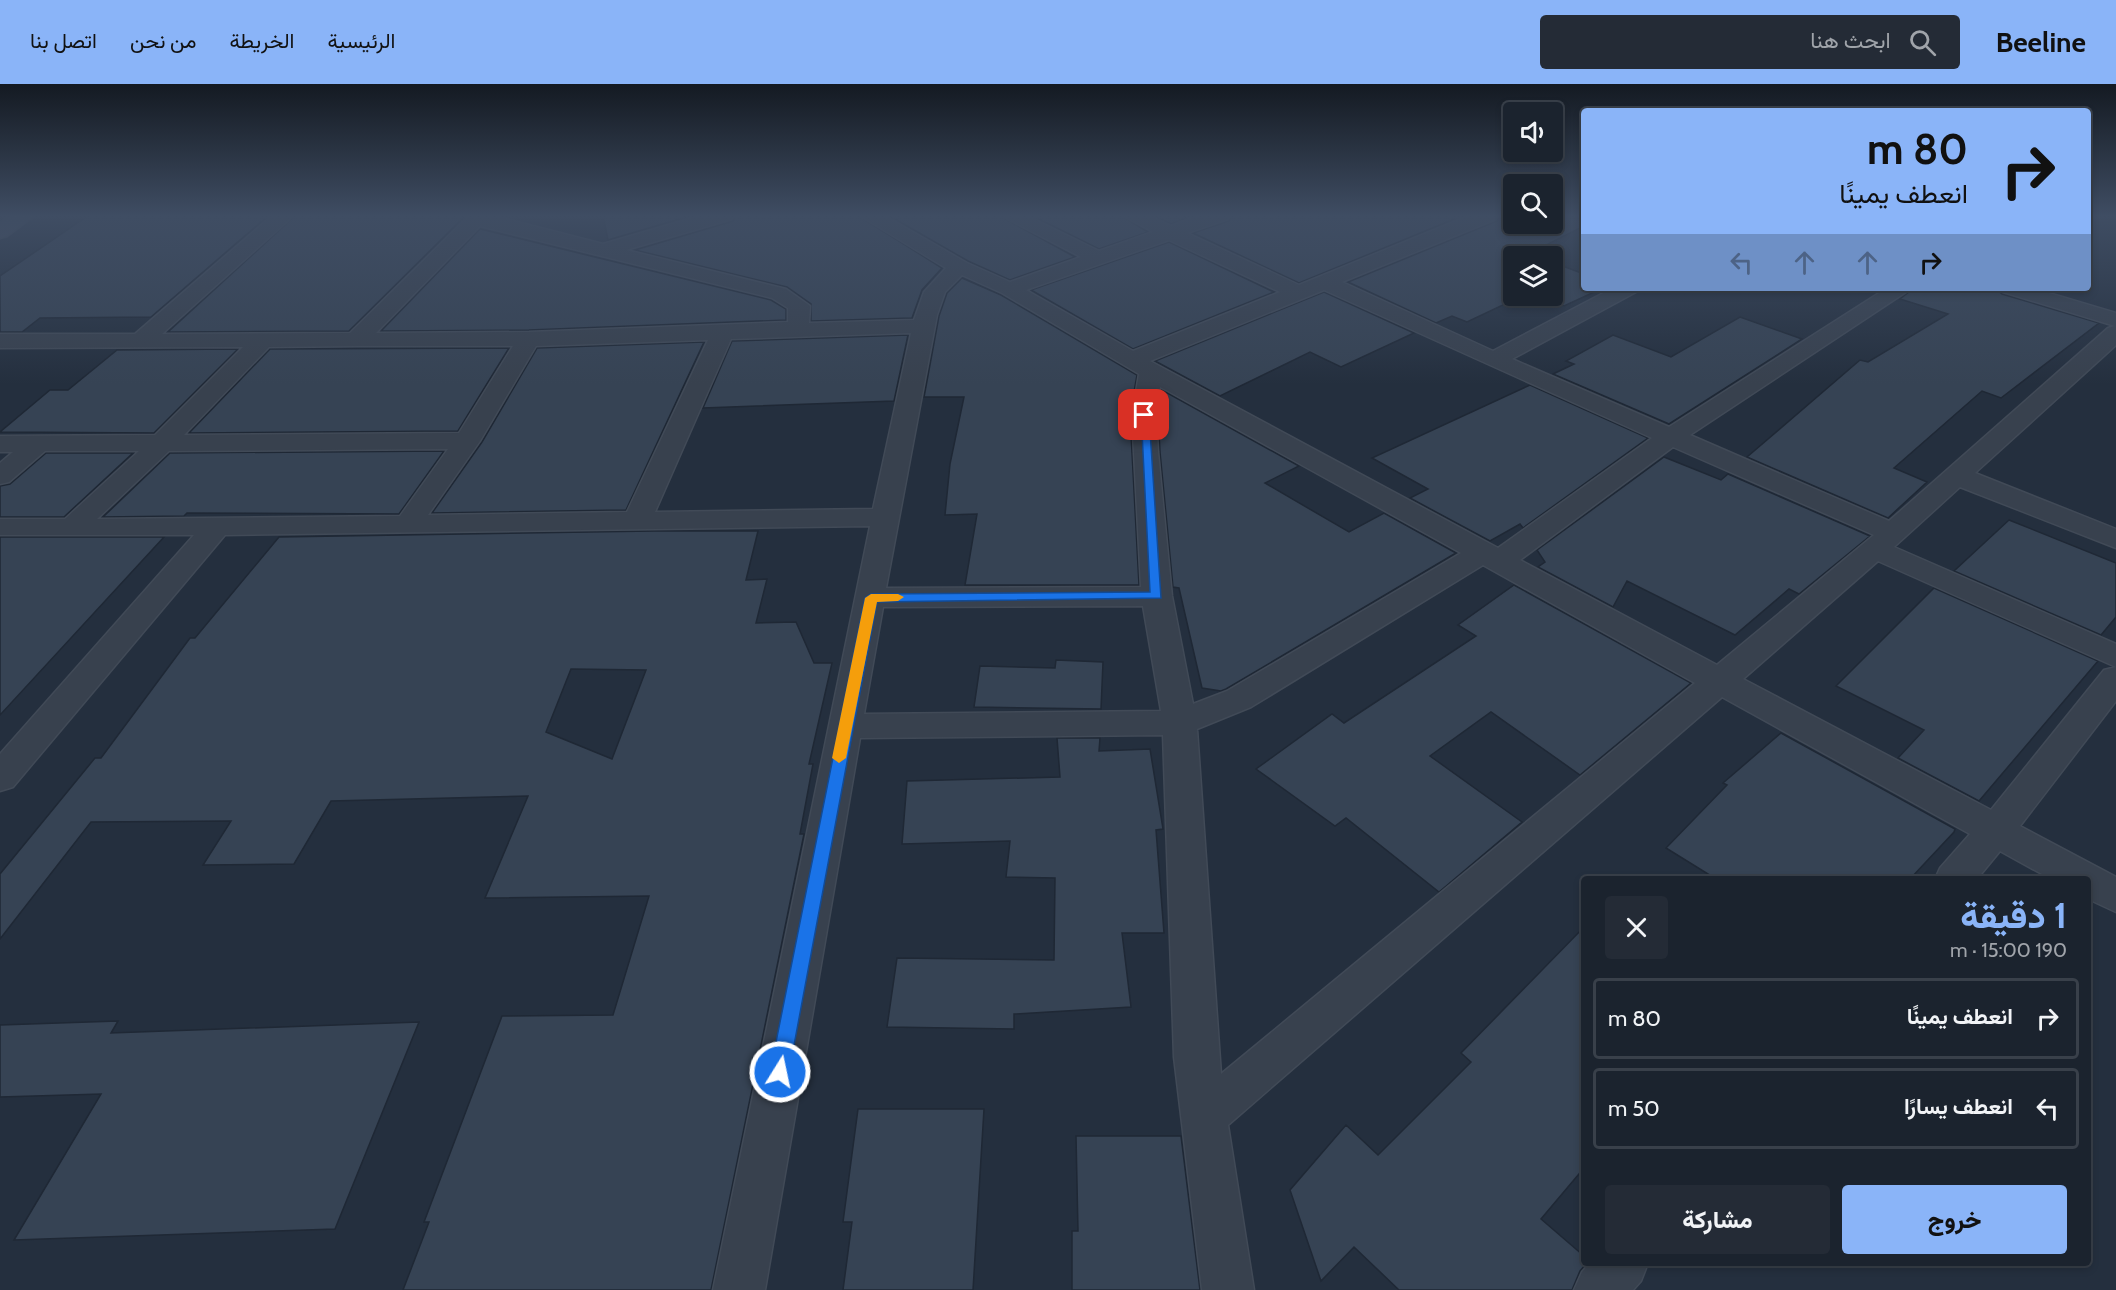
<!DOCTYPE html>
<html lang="ar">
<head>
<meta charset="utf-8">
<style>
  :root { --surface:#1b232e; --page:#242b36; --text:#f1f3f6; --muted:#a0a4aa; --line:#39404a; --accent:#8ab4f8 }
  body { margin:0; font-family:Cabin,Vazirmatn,sans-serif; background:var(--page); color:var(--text); direction:rtl; height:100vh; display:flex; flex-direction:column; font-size:22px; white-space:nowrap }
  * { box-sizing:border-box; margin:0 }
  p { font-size:20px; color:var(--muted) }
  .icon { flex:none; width:33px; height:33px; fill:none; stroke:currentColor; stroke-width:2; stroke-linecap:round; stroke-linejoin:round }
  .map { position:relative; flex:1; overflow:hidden; direction:ltr }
  .sheet { position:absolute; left:1581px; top:792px; width:510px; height:390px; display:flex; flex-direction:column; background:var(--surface); border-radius:6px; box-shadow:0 3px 9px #0003,0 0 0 2px var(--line); direction:rtl }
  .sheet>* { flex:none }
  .top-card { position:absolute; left:1581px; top:24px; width:510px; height:183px; border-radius:6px; box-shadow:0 3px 9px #0003,0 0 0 2px var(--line); direction:rtl; background:#8ab4f8; color:#111; overflow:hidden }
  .buttons { position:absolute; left:1503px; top:18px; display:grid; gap:12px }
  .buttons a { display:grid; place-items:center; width:60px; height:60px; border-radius:6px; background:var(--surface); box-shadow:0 3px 9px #0003,0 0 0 2px var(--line); font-size:30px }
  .pin { position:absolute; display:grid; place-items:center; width:51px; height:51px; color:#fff; margin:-26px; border-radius:12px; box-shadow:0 3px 9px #0006 }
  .me { position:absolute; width:66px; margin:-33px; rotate:10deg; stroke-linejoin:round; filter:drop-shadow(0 0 4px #0008) }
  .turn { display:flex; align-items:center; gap:21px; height:126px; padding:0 24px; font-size:27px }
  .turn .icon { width:78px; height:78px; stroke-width:2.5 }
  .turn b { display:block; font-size:42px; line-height:51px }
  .lanes { display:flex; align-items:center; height:57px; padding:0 24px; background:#0003; justify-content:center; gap:30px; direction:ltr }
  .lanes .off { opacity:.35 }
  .round { display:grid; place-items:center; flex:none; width:63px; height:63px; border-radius:6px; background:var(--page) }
  .summary { display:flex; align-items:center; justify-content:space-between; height:102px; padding:0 24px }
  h1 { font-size:36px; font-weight:800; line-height:45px; color:var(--accent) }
  .button { display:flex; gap:12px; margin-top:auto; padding:12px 24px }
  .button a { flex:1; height:69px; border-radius:6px; background:var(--accent); color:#111; font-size:24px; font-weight:800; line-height:69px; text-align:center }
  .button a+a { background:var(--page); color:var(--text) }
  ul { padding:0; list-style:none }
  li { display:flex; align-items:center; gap:18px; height:81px; margin:0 12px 9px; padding:0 12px; border:3px solid var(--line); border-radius:6px }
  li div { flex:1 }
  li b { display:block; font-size:22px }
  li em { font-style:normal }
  header { display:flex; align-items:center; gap:36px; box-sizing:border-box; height:84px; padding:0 30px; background:var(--accent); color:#111 }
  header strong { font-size:28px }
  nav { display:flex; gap:33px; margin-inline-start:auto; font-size:21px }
  .search { width:420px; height:54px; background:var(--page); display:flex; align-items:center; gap:15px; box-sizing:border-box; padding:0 21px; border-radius:6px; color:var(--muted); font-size:22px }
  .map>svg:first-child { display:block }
  .building { fill:#364354; stroke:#1f2835; stroke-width:1.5; fill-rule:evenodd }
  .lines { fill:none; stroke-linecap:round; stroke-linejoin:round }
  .street-casing { stroke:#414a57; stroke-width:3 }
  .secondary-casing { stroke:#414a57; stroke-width:3 }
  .street { fill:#38414e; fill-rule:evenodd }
  .secondary { fill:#465061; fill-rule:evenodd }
  .route { fill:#1a73e8; stroke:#114b97; stroke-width:1.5 }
  .slow { fill:#f59e0b }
</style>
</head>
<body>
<header>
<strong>Beeline</strong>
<div class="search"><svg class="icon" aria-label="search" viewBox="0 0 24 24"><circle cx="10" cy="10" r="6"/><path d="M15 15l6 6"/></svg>ابحث هنا</div>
<nav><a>الرئيسية</a><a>الخريطة</a><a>من نحن</a><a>اتصل بنا</a></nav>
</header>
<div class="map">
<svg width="2116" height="1206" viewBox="0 0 2116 1206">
  <rect width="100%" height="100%" fill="#242f3e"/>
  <!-- building -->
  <path class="building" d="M 89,131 L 269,131 L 151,233 L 40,234 L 22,248 L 0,248 L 0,192 Z
    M 296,131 L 466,131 L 349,247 L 168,248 Z
    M 603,131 L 693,131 L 608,156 Z
    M 736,131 L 857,131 L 942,184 L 922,206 L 912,234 L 811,237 L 811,220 L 787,203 L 635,166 L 733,137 Z
    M 888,131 L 998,131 L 1075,173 L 1010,196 L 968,177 Z
    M 1031,131 L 1120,131 L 1148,148 L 1099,165 Z
    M 1153,131 L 1193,131 L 1171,140 Z
    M 1232,131 L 1464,131 L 1299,199 L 1193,149 L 1229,137 Z
    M 1500,131 L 1514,131 L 1514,140 L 1552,140 L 1552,131 L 1584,131 L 1584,142 L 1544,162 L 1557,166 L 1545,172 L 1514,172 L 1514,212 L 1522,212 L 1467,238 L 1452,232 L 1436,239 L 1348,198 L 1497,137 Z
    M 480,145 L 771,216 L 786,225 L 786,236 L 529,246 L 381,247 Z
    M 1169,158 L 1274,208 L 1133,265 L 1031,206 Z
    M 1552,178 L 1584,190 L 1584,204 L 1603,204 L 1564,222 L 1537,212 L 1552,212 Z
    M 962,194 L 1001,211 L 1137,291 L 1130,331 L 1139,501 L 965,501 L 977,430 L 945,431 L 950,380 L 964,313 L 924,313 L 939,232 L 947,209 Z
    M 1914,204 L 1995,204 L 2002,210 L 2099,239 L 2001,314 L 1982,307 L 1894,384 L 1927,398 L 1888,434 L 1747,373 L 1860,276 L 1868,278 L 1948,230 L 1900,215 Z
    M 1324,208 L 1414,249 L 1341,283 L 1310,268 L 1220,312 L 1155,277 Z
    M 1740,233 L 1802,255 L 1669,340 L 1553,290 L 1574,280 L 1566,277 L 1613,251 L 1671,273 Z
    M 908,251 L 894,317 L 703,324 L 732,257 Z
    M 704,258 L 626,426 L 432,429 L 482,358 L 537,264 Z
    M 509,264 L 458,347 L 189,349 L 270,265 Z
    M 238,265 L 154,349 L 0,348 L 50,306 L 68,306 L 117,266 Z
    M 1530,301 L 1648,354 L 1523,444 L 1520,440 L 1490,457 L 1410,414 L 1428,405 L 1372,374 Z
    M 1162,306 L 1299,382 L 1265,399 L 1349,448 L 1384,429 L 1456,469 L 1226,605 L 1221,607 L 1202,604 L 1179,504 L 1173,503 L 1160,368 L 1158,331 Z
    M 444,367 L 399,430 L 187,429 L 184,432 L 103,433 L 170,369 Z
    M 46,369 L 133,369 L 64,433 L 0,433 L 0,402 L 10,400 Z
    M 1664,373 L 1721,396 L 1728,390 L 1870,452 L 1799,510 L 1789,505 L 1735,551 L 1627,497 L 1613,523 L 1538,483 L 1545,478 L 1537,466 Z
    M 2009,436 L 2116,479 L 2116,533 L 2101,551 L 1954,487 Z
    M 653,447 L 758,447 L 746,496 L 767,495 L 756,539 L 796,538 L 814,579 L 832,579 L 809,680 L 813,680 L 800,750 L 804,750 L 711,1206 L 403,1206 L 429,1138 L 424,1138 L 502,932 L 613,931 L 649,812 L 485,814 L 528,712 L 331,717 L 294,780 L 203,781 L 231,737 L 91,738 L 0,855 L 0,790 L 95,674 L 101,674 L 190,554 L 195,554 L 279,453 ZM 571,585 L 646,586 L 612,675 L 546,648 Z
    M 0,453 L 164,453 L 0,631 Z
    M 1514,501 L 1691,599 L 1580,691 L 1491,628 L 1430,672 L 1522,738 L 1439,808 L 1346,734 L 1335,742 L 1256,685 L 1332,630 L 1344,639 L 1476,552 L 1458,541 Z
    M 1934,504 L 2098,577 L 1979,717 L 1898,674 L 1924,646 L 1836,602 Z
    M 1056,576 L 1103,578 L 1101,625 L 974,623 L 980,582 L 1055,584 Z
    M 1781,649 L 1955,745 L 1954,748 L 1910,795 L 1716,795 L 1666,764 L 1727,701 L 1723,699 Z
    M 1057,654 L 1100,654 L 1099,667 L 1150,665 L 1163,745 L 1156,746 L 1164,849 L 1122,849 L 1131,923 L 1014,930 L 1014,945 L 887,943 L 897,874 L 1054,876 L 1055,794 L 1006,793 L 1010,757 L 902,760 L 907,697 L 1060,693 Z
    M 1584,843 L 1584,1084 L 1541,1135 L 1584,1172 L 1584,1179 L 1587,1179 L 1580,1187 L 1572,1206 L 1399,1206 L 1354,1163 L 1321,1197 L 1290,1106 L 1346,1041 L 1378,1071 L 1471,978 L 1461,969 Z
    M 118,937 L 111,949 L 419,938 L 335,1145 L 14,1156 L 101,1010 L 0,1013 L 0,941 Z
    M 858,1025 L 984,1025 L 973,1206 L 843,1206 L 852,1138 L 843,1138 Z
    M 1076,1052 L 1181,1052 L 1200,1206 L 1072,1206 L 1072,1147 L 1078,1147 Z"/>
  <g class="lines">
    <defs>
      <path id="street" d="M 273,131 L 294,131 L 162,250 L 350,249 L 470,131 L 490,131 L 603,160 L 703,131 L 734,131 L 732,135 L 626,166 L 786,205 L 810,222 L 809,239 L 914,236 L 924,208 L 946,184 L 859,131 L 883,131 L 967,179 L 1010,198 L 1081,173 L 1000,131 L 1025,131 L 1099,167 L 1153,148 L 1122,131 L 1147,131 L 1171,142 L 1201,131 L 1230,131 L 1228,135 L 1187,149 L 1299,201 L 1471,131 L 1498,131 L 1496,135 L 1342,198 L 1493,267 L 1613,204 L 1640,204 L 1636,208 L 1512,275 L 1669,343 L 1887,204 L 1912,204 L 1690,351 L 1889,437 L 2108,244 L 2115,242 L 2003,208 L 1999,204 L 2032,204 L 2116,229 L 2116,261 L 1975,389 L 2116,445 L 2116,464 L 1960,403 L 1894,463 L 2116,560 L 2116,583 L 1878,477 L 1743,595 L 1991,726 L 2104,586 L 2116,583 L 2116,617 L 2020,742 L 2116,793 L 2116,828 L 2088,815 L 2088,795 L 2051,795 L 2000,767 L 1977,795 L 1935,795 L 1940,784 L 1970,750 L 1722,613 L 1228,1041 L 1254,1206 L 1202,1206 L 1174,973 L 1163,651 L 860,654 L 765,1206 L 713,1206 L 870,442 L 225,451 L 13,703 L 0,707 L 0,670 L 194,451 L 0,451 L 0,435 L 65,435 L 139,367 L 45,367 L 9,398 L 0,400 L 0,379 L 13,368 L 0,368 L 0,352 L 155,351 L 243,263 L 0,264 L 0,250 L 135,250 ZM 480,142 L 772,214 L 788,224 L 788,238 L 529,248 L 376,249 ZM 1169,156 L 1280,208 L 1133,267 L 1026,206 ZM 962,191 L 1002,209 L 1139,290 L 1132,331 L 1141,503 L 886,504 L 937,231 L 945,208 ZM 1324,206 L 1652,354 L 1498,464 L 1150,277 ZM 911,249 L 873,425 L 655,428 L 731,255 ZM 708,256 L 627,428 L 428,431 L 480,357 L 536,262 ZM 357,262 L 513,262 L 459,349 L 184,351 L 269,263 ZM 1160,303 L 1168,307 L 1461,469 L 1227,607 L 1193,620 L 1172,512 L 1158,368 L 1156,331 ZM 1673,363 L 1874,451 L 1717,581 L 1520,476 ZM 448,365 L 400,432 L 97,435 L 169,367 ZM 1483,481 L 1695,599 L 1221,990 L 1197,645 L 1251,623 ZM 1143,522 L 1161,627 L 864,630 L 883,523 Z
        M 1590,1179 L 1648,1179 L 1641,1197 L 1633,1206 L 1574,1206 L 1582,1188 Z"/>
      <path id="secondary" d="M 12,131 L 35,131 L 7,152 L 0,154 L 0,139 Z"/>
    </defs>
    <!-- street casing -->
    <use href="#street" class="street-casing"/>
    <!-- secondary casing -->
    <use href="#secondary" class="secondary-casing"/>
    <!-- street -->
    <use href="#street" class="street"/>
    <!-- secondary -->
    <use href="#secondary" class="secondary"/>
  </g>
  <!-- sky -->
  <linearGradient id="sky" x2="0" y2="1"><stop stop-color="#141a22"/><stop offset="0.44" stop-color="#3f4d63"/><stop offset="1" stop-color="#3f4d63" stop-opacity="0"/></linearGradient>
  <rect width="2116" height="300" fill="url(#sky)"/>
  <!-- route -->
  <path class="route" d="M 1141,328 L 1149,331 L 1161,514 L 877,518 L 789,988 L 786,994 L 780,996 L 773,994 L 770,988 L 865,514 L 871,510 L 1150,508 Z"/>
  <!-- slow -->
  <path class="slow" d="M 871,510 L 898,510 L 904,513 L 898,517 L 877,518 L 846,674 L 839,679 L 832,674 L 865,514 Z"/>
</svg>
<div class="buttons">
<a><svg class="icon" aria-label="sound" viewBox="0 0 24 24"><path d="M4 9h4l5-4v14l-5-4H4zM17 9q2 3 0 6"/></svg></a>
<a><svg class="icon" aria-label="search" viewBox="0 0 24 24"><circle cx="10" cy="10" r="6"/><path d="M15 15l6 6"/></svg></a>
<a><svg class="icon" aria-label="layers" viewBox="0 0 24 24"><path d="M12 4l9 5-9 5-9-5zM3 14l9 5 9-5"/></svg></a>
</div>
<div class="pin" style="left:1144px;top:331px;background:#d93025"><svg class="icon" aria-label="arrive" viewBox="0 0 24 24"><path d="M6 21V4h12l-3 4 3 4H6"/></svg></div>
<svg class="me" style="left:780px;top:988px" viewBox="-20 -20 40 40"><circle r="17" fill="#1a73e8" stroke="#fff" stroke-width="3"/><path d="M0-11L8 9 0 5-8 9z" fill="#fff"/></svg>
<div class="top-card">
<div class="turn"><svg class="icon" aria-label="right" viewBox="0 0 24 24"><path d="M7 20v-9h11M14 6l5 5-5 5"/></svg><div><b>80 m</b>انعطف يمينًا</div></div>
<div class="lanes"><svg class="icon off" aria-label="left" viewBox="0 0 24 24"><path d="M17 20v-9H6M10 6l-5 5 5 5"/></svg><svg class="icon off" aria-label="ahead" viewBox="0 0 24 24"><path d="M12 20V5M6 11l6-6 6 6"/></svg><svg class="icon off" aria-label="ahead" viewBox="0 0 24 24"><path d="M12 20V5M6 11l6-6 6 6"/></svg><svg class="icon" aria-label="right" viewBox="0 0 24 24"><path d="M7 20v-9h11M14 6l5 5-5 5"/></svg></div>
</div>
<section class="sheet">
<div class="summary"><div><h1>1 دقيقة</h1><p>190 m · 15:00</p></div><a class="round"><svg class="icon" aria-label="close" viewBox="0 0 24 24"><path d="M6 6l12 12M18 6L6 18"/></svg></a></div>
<ul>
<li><svg class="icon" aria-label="right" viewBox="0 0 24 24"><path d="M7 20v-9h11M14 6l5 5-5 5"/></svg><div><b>انعطف يمينًا</b></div><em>80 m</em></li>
<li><svg class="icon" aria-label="left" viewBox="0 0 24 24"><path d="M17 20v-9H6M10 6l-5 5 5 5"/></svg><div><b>انعطف يسارًا</b></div><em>50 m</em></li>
</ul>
<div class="button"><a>خروج</a><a>مشاركة</a></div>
</section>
</div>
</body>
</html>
